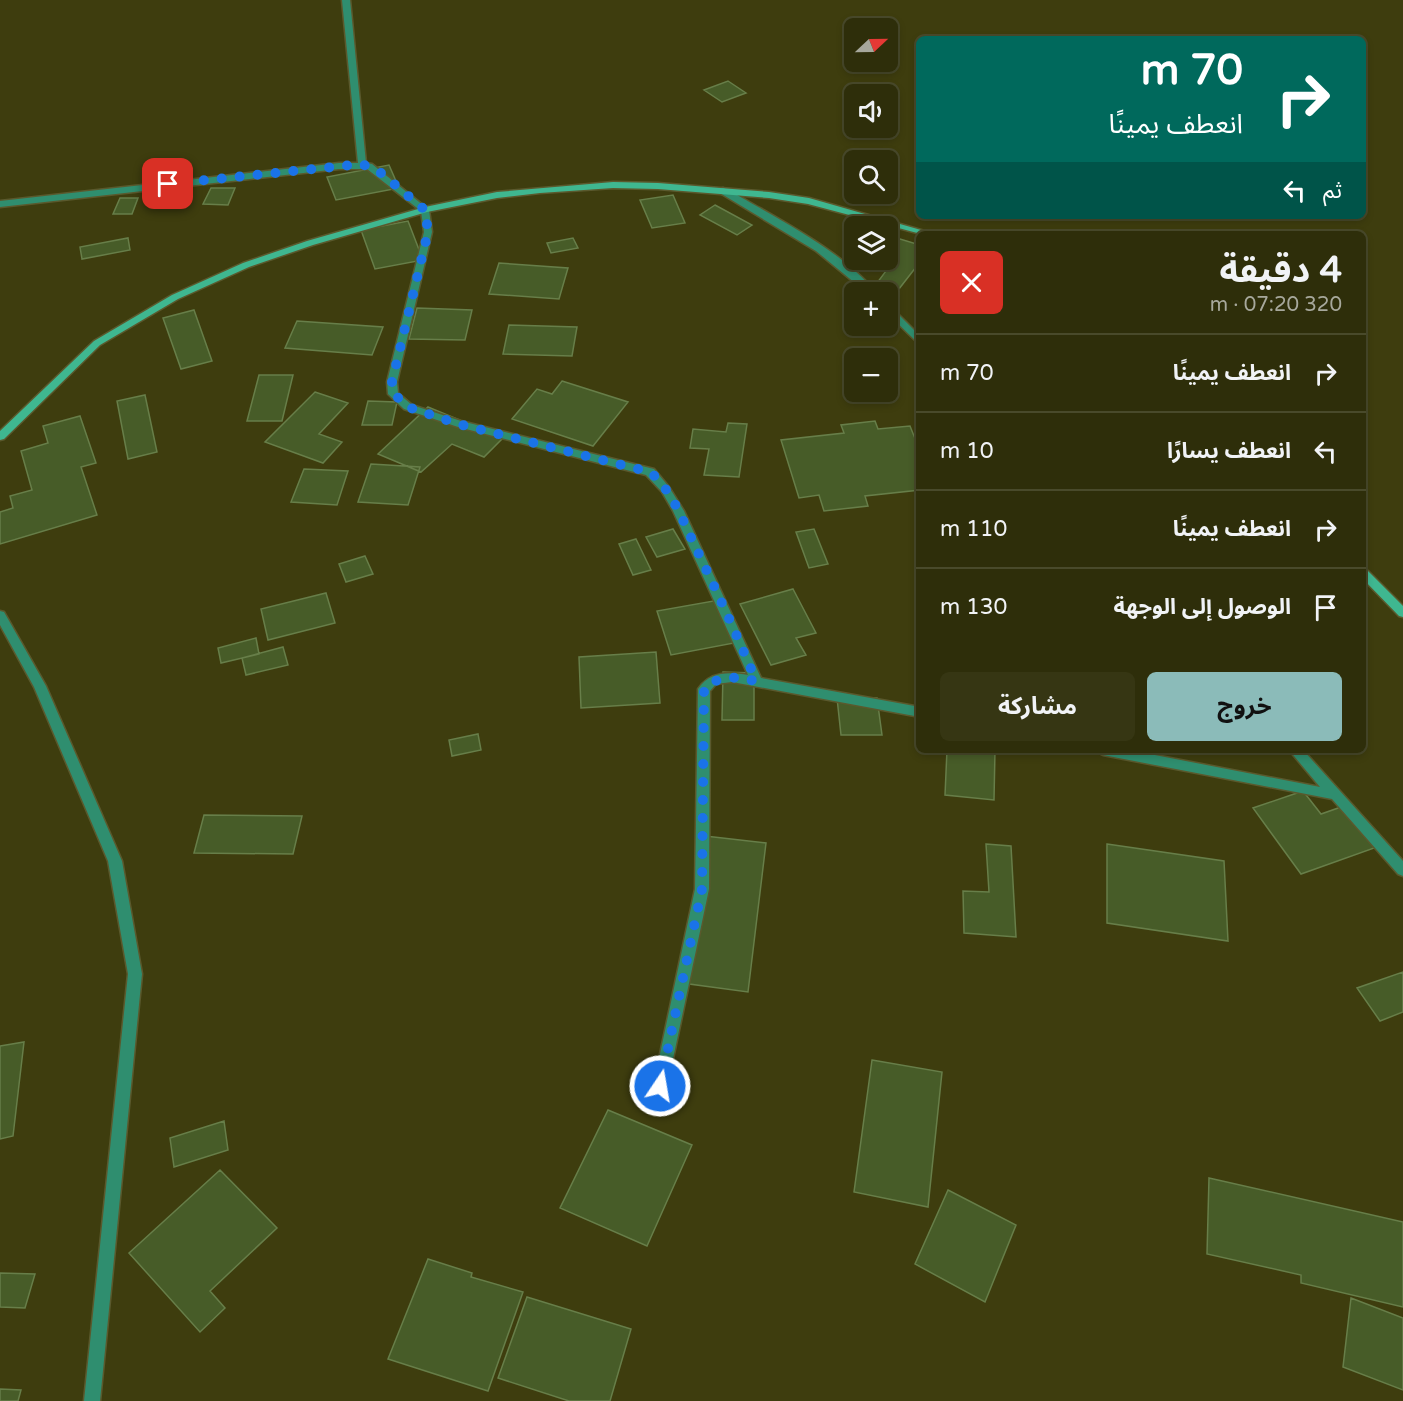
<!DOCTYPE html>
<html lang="ar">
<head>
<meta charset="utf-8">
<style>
  :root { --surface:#2e2e0a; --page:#363613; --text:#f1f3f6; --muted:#a7a89c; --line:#494a2b; --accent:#8bbbb9 }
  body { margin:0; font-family:"Varela Round","Noto Sans Arabic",sans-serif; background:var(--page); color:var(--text); direction:rtl; height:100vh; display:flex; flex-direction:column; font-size:22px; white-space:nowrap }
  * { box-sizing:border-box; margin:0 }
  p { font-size:20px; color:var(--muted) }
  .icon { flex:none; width:33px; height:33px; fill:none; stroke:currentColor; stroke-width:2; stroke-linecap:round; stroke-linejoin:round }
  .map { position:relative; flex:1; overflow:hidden; direction:ltr }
  .panel { position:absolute; left:916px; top:231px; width:450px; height:522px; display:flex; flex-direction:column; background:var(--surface); border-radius:9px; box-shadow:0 3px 9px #0003,0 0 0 2px var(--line); direction:rtl }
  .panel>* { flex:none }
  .banner { position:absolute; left:916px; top:36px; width:450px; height:183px; border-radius:9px; box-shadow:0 3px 9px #0003,0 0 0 2px var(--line); direction:rtl; background:#00695c; color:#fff; overflow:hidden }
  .needle { width:39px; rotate:68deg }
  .fabs { position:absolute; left:844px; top:18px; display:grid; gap:12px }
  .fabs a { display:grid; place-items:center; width:54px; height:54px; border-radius:9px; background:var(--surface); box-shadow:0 3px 9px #0003,0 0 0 2px var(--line); font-size:30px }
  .pin { position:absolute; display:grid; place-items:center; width:51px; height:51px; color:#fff; margin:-26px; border-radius:12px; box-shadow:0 3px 9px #0006 }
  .me { position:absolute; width:66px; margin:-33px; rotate:12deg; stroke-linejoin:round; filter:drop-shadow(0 0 4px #0008) }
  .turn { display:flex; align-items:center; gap:21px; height:126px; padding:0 24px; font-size:27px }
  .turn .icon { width:78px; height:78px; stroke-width:2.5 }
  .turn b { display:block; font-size:42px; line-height:51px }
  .then { display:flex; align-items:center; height:57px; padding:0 24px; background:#0003; gap:12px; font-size:22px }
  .round { display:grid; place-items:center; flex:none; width:63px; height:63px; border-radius:9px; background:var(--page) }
  .overview { display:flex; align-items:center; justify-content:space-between; height:102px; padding:0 24px }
  h1 { font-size:36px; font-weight:700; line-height:45px }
  .button { display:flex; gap:12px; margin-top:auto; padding:12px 24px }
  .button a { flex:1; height:69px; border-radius:9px; background:var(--accent); color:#111; font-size:24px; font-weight:700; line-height:69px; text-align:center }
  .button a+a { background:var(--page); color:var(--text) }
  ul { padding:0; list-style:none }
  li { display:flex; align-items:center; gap:18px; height:78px; padding:0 24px; border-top:2px solid var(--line) }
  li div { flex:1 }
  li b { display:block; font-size:22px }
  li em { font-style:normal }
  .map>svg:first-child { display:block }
  .building { fill:#475c28; stroke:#677e49; stroke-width:1.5 }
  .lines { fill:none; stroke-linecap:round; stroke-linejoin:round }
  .street-casing { stroke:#5a592d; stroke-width:3 }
  .secondary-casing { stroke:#5a592d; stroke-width:3 }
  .street { fill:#2f8e6f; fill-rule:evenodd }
  .secondary { fill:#3fb790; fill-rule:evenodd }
  .route { stroke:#1a73e8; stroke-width:10; stroke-dasharray:0 18 }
</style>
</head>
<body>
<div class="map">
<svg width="1403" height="1401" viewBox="0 0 1403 1401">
  <rect width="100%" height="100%" fill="#3e3d0e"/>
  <!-- building -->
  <path class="building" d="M 728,81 L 746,93 L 722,102 L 704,90 Z
    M 389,165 L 399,188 L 336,200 L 327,177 Z
    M 211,188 L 235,188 L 228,205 L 203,204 Z
    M 673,195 L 685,223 L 652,228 L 640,200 Z
    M 120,198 L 138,198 L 132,214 L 113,214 Z
    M 715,205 L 752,225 L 737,235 L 700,215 Z
    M 408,221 L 423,260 L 375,269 L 361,230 Z
    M 890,236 L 920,245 L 920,262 L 895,294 L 874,287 L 886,271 L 866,265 L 870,260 L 888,260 Z
    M 128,238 L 130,250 L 82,259 L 80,247 Z
    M 573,238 L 578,248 L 551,253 L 547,243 Z
    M 499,263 L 568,268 L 559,299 L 489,294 Z
    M 417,308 L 472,310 L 465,340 L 409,339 Z
    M 194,310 L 212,361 L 181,369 L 163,318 Z
    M 297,321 L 383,327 L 372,355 L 285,348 Z
    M 509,325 L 577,327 L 572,356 L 503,354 Z
    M 259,375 L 293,375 L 282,421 L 247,421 Z
    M 562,381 L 628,402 L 593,446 L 512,419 L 537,389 L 552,394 Z
    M 315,392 L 348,403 L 319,434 L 342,442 L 323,463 L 265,442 Z
    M 145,395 L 157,452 L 128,459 L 117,401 Z
    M 368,401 L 397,402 L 392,425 L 362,425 Z
    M 428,407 L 503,438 L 484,457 L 452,444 L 421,472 L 378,454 Z
    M 80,416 L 96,463 L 81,467 L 97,515 L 0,544 L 0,512 L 13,508 L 10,496 L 32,490 L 21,451 L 48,443 L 43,426 Z
    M 875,421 L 878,429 L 910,426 L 920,451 L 920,490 L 865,496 L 868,506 L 824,511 L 819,495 L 799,498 L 781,440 L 844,433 L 841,425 Z
    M 728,423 L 747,424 L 739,477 L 704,475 L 709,449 L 690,448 L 693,429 L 726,432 Z
    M 371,464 L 420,467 L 408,505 L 358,502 Z
    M 304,469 L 348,471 L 337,505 L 291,502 Z
    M 673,529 L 685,549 L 657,557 L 646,537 Z
    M 814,529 L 828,564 L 809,568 L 796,532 Z
    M 636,539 L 651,570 L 633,575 L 619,544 Z
    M 365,556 L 373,574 L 346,582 L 339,564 Z
    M 793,589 L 816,633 L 796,638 L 806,655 L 771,665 L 740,604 Z
    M 326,593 L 335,623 L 268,640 L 261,609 Z
    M 719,600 L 734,643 L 671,655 L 657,611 Z
    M 256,638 L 259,654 L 221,663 L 218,648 Z
    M 283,647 L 288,665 L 246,675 L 242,658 Z
    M 656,652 L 660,703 L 581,708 L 579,657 Z
    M 723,672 L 754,673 L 754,720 L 722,720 Z
    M 837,698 L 877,698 L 882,735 L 841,735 Z
    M 478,734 L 481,750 L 452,756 L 449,740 Z
    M 947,750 L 995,750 L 994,800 L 945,795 Z
    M 1303,791 L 1321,814 L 1344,806 L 1377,847 L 1301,874 L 1253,808 Z
    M 204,815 L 302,816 L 293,854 L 194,853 Z
    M 705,836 L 766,843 L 748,992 L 682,983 Z
    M 986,844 L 1011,846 L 1016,937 L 964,933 L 963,891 L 989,892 Z
    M 1107,844 L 1224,861 L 1228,941 L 1107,923 Z
    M 1403,972 L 1403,1012 L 1380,1021 L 1357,988 Z
    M 24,1042 L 13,1136 L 0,1139 L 0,1046 Z
    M 872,1060 L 942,1072 L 928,1207 L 854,1192 Z
    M 608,1110 L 692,1145 L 647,1246 L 560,1208 Z
    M 224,1121 L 228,1150 L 174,1167 L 170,1138 Z
    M 220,1170 L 277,1228 L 210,1291 L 225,1308 L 200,1332 L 129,1253 Z
    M 1209,1178 L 1403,1222 L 1403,1307 L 1301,1283 L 1301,1275 L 1207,1254 Z
    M 948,1190 L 1016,1225 L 985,1302 L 915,1264 Z
    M 428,1259 L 472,1273 L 471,1277 L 523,1292 L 488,1391 L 388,1359 Z
    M 0,1273 L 35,1274 L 25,1308 L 0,1307 Z
    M 527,1297 L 631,1329 L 610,1401 L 569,1401 L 498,1378 Z
    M 1351,1298 L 1403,1318 L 1403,1390 L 1343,1367 Z
    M 0,1389 L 21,1390 L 18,1401 L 0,1401 Z"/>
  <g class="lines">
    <defs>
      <path id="street" d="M 342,0 L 350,0 L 366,163 L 372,164 L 429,210 L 432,232 L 397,382 L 398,393 L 412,405 L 461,421 L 654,469 L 669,487 L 684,511 L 761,678 L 920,707 L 920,717 L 732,682 L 716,684 L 710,691 L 709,889 L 667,1087 L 665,1092 L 660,1094 L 655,1092 L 653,1087 L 695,889 L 698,689 C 710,671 729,672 748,675 L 673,511 L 662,492 L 646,475 L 458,427 L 404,409 L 388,394 L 387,382 L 424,232 L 421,211 L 367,169 L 339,169 L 0,207 L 0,201 L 339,163 L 358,163 Z
        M 723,188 C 736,193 748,202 760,208 C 800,231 845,256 876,292 L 866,292 L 816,251 L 720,193 L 720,189 Z
        M 888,306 L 891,307 L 920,336 L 920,345 L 888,314 Z
        M 0,611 L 4,612 L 46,686 L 122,861 L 142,974 L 100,1401 L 84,1401 L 128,974 L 108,861 L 34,687 L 0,625 Z
        M 1097,750 L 1129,750 L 1320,787 L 1289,750 L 1303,750 L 1403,861 L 1403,876 L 1398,874 L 1332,799 L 1103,755 L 1099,753 Z"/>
      <path id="secondary" d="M 613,182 L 658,183 L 769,192 L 809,198 L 935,234 L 921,234 L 808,204 L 769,198 L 658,189 L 613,188 L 540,193 L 497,198 L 427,212 L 313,245 L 249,267 L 178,299 L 100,345 L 4,439 L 0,440 L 0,431 L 94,341 L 172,295 L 243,263 L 307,241 L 425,207 L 497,192 Z
        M 1364,570 L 1368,571 L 1403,606 L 1403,617 L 1399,616 L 1364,580 Z"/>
    </defs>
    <!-- street casing -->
    <use href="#street" class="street-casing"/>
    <!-- secondary casing -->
    <use href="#secondary" class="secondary-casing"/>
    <!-- street -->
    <use href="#street" class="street"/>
    <!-- secondary -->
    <use href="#secondary" class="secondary"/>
  </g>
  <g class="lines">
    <!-- route -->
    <path class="route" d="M 168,184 L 362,164 L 381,173 L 425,210 L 428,232 L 392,382 L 393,393 L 408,407 L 458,424 L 650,472 C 673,491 684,524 697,550 C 718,594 738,637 756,681 C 736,677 720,674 704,689 L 702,889 L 660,1086"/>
  </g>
</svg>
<div class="fabs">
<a><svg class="needle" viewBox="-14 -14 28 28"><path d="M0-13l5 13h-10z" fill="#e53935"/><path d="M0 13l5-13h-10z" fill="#a7a89c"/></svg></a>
<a><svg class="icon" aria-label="sound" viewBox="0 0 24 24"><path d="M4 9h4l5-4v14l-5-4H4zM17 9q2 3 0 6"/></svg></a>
<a><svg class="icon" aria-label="search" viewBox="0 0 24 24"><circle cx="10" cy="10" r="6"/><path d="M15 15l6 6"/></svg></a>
<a><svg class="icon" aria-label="layers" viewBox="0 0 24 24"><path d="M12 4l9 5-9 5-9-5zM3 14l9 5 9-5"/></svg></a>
<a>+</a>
<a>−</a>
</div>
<div class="pin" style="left:168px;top:184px;background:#d93025"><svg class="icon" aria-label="arrive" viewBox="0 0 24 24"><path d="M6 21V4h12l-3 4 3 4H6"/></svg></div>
<svg class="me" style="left:660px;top:1086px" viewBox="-20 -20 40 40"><circle r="17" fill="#1a73e8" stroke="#fff" stroke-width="3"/><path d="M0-11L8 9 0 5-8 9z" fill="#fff"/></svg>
<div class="banner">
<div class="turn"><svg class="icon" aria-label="right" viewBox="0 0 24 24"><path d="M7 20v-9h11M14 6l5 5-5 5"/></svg><div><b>70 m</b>انعطف يمينًا</div></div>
<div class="then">ثم<svg class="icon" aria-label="left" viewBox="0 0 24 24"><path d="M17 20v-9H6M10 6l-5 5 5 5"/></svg></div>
</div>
<section class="panel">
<div class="overview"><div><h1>4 دقيقة</h1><p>320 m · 07:20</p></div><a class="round" style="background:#d93025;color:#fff"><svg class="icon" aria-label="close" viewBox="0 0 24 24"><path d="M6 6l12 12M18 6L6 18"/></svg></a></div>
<ul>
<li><svg class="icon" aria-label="right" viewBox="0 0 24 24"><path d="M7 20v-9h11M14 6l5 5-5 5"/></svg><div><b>انعطف يمينًا</b></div><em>70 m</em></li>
<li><svg class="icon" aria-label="left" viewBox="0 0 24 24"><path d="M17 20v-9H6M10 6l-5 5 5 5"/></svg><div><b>انعطف يسارًا</b></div><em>10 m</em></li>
<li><svg class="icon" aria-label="right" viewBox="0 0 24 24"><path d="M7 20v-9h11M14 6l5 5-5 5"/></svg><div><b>انعطف يمينًا</b></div><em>110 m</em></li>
<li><svg class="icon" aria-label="arrive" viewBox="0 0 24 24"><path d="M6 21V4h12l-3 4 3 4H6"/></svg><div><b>الوصول إلى الوجهة</b></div><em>130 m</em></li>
</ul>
<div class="button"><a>خروج</a><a>مشاركة</a></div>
</section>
</div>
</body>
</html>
